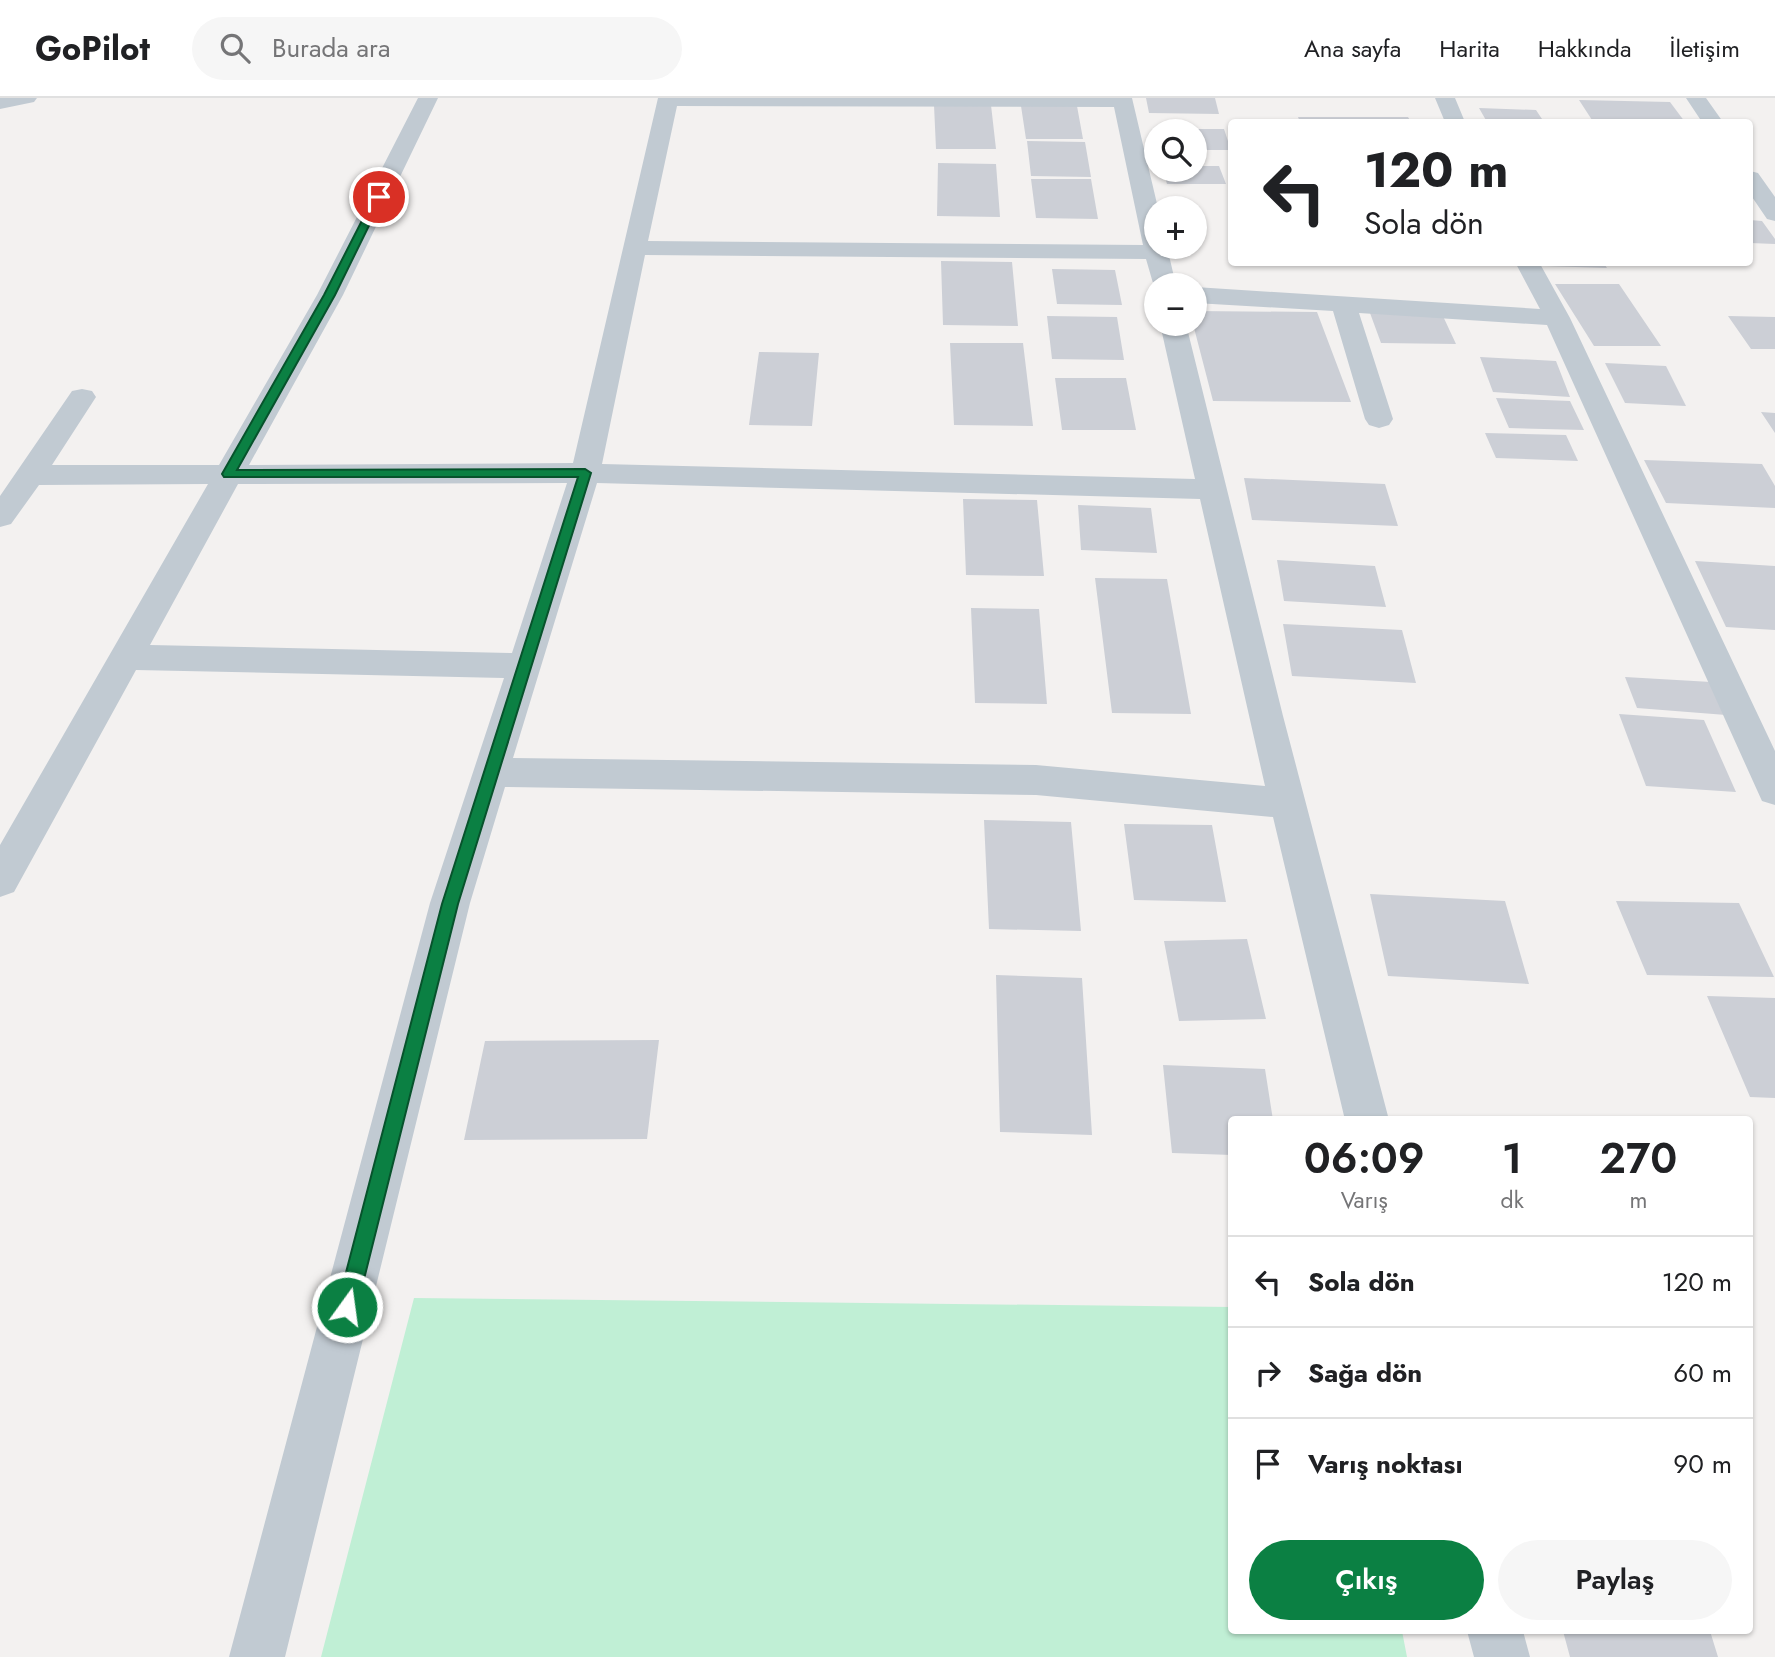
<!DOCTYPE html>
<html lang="tr">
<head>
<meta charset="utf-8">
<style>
  :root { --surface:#fff; --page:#f6f6f6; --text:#202124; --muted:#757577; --line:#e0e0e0; --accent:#0b8043 }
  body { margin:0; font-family:Jost,sans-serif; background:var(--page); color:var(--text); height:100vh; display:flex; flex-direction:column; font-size:26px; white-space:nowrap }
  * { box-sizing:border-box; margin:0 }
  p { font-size:23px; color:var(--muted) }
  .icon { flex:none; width:38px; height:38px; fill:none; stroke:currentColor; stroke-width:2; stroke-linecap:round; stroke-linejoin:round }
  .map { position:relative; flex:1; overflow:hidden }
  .drawer { position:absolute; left:1228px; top:1018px; width:525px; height:518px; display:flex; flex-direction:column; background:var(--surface); border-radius:7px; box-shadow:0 2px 5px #0004 }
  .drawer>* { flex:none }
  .top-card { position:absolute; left:1228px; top:21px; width:525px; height:147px; border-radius:7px; box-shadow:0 2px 5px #0004; background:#fff; color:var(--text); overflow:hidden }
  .controls { position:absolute; left:1144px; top:21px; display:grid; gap:14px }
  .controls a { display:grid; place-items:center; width:63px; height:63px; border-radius:50%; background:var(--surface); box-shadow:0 2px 5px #0004; font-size:35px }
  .pin { position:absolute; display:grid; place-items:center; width:60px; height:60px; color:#fff; margin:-30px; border:4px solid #fff; border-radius:50%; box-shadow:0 2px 7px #0007 }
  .me { position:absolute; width:77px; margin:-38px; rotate:14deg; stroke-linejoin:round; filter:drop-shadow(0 0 5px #0008) }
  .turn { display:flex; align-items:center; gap:24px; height:147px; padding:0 21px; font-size:32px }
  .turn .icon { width:91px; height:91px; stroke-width:2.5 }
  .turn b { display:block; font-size:49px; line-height:60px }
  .eta { display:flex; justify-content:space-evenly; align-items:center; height:119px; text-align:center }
  .eta b { font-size:42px; font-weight:600; line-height:49px }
  .primary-button { display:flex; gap:14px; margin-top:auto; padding:14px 21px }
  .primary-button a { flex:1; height:80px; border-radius:42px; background:var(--accent); color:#fff; font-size:28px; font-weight:600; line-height:80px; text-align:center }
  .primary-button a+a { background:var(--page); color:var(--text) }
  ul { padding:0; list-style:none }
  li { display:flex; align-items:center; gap:21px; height:91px; padding:0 21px; border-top:2px solid var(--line) }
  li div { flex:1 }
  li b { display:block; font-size:26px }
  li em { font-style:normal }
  header { display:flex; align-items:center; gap:42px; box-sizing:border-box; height:98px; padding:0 35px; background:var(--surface); border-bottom:2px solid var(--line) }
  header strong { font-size:33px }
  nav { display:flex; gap:38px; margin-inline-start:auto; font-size:24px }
  .search { width:490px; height:63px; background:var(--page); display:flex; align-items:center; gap:18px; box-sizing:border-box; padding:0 24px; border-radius:38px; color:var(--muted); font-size:26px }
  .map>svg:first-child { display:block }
  .green { fill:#c0efd5 }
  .building { fill:#cccfd6 }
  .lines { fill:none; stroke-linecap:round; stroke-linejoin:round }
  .minor { fill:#c1cad2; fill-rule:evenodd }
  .route { fill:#0b8043; stroke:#07532c; stroke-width:2 }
</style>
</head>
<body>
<header>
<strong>GoPilot</strong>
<div class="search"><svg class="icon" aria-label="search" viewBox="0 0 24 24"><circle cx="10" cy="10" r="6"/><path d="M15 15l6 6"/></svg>Burada ara</div>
<nav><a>Ana sayfa</a><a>Harita</a><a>Hakkında</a><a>İletişim</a></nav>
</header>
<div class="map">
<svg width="1775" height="1559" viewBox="0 0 1775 1559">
  <rect width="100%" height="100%" fill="#f3f1f0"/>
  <!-- green -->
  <path class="green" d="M 414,1200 L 1232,1209 L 1232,1533 L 1402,1533 L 1407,1559 L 321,1559 Z"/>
  <!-- building -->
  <path class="building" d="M 1146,0 L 1215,0 L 1219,16 L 1149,15 Z
    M 1579,2 L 1670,4 L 1685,24 L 1592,22 Z
    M 934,7 L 991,7 L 996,51 L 936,51 Z
    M 1021,8 L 1077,8 L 1083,41 L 1026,41 Z
    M 1479,10 L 1536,12 L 1544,24 L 1487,24 Z
    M 1298,19 L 1408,19 L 1411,24 L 1300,24 Z
    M 1195,31 L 1224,31 L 1231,52 L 1195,52 Z
    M 1027,43 L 1085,44 L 1091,79 L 1031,78 Z
    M 938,65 L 996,66 L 1000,119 L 937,118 Z
    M 1195,68 L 1219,68 L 1226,86 L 1167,86 L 1163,72 L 1195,72 Z
    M 1031,81 L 1091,81 L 1098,121 L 1036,120 Z
    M 1750,122 L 1762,123 L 1775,141 L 1775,146 L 1750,145 Z
    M 941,163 L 1012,164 L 1018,228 L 943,227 Z
    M 1542,164 L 1603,164 L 1607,170 L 1544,168 Z
    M 1052,171 L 1115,172 L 1122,207 L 1057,206 Z
    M 1555,186 L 1619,186 L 1661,248 L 1594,248 Z
    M 1195,213 L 1317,214 L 1351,304 L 1213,303 L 1193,226 L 1195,226 Z
    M 1370,215 L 1442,216 L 1456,246 L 1381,245 Z
    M 1047,218 L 1117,219 L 1124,262 L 1052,261 Z
    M 1728,218 L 1775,219 L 1775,251 L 1751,251 Z
    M 950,245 L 1023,245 L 1033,328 L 954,327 Z
    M 759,254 L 819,255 L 812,328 L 749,327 Z
    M 1480,259 L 1556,263 L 1570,299 L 1493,294 Z
    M 1605,265 L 1666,268 L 1686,308 L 1625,305 Z
    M 1055,280 L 1126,280 L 1136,332 L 1062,332 Z
    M 1496,300 L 1570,303 L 1584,332 L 1509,330 Z
    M 1761,314 L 1775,315 L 1775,335 Z
    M 1485,335 L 1566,337 L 1578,363 L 1496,360 Z
    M 1644,362 L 1762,366 L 1775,388 L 1775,410 L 1666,405 Z
    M 1244,380 L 1385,386 L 1398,428 L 1252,422 Z
    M 963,401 L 1037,402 L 1044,478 L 966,477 Z
    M 1078,407 L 1151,410 L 1157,455 L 1081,452 Z
    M 1277,462 L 1375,468 L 1386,509 L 1284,503 Z
    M 1695,463 L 1775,468 L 1775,532 L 1726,529 Z
    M 1095,480 L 1167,481 L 1191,616 L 1112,615 Z
    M 971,510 L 1039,511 L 1047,606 L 975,605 Z
    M 1283,526 L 1402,532 L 1416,585 L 1292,578 Z
    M 1625,579 L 1711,584 L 1726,617 L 1637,610 Z
    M 1619,616 L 1704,622 L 1736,694 L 1646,688 Z
    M 984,722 L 1071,724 L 1081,833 L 989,831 Z
    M 1124,726 L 1212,727 L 1226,804 L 1134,802 Z
    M 1370,796 L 1505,803 L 1529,886 L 1388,878 Z
    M 1616,803 L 1739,805 L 1774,879 L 1647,877 Z
    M 1247,841 L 1266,921 L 1179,923 L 1164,843 Z
    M 996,877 L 1082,880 L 1092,1037 L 1000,1034 Z
    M 1707,898 L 1775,900 L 1775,1000 L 1750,999 Z
    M 659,942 L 647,1041 L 464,1042 L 485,943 Z
    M 1163,967 L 1265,971 L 1273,1022 L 1232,1022 L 1232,1057 L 1172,1055 Z
    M 1563,1533 L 1710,1533 L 1718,1559 L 1570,1559 Z"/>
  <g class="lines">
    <!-- minor -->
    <path class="minor" d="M 0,0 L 37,0 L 34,4 L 0,11 Z
      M 418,0 L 438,0 L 343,197 L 249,367 L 573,365 L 658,0 L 1132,0 L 1158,110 L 1157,149 L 1167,149 L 1176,187 L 1157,187 L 1155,192 L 1146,161 L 645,157 L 602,366 L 1195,381 L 1160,226 L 1186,226 L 1283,618 L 1389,1022 L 1345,1022 L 1273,719 L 1036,697 L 505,689 L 470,805 L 285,1559 L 229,1559 L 430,805 L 504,580 L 136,572 L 14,794 L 0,799 L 0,747 L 208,386 L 39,387 L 11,426 L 0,429 L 0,398 L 72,293 L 82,291 L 92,293 L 96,299 L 52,367 L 219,367 L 317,197 ZM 677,8 L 1114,9 L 1143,147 L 648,143 ZM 567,385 L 512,555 L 150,547 L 238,386 ZM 597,385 L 1200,401 L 1265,688 L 1036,667 L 513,660 Z
      M 1435,0 L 1455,0 L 1465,24 L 1445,24 Z
      M 1686,0 L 1706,0 L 1723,24 L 1702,24 Z
      M 1750,73 L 1758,75 L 1775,99 L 1775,123 L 1767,121 L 1750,96 Z
      M 1515,164 L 1539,164 L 1570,220 L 1775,653 L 1775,707 L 1762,703 L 1757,692 L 1547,227 L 1359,215 L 1393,321 L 1389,327 L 1379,330 L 1369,327 L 1365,321 L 1333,213 L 1195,205 L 1195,189 L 1540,211 Z
      M 1467,1533 L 1523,1533 L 1530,1559 L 1474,1559 Z"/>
  </g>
  <!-- route -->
  <path class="route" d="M 379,96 L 383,99 L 335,197 L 237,372 L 585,371 L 591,375 L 458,806 L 357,1209 L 354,1216 L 347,1219 L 340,1216 L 337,1209 L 442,806 L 578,379 L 224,379 L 222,376 L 324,197 L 374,99 Z"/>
</svg>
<div class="controls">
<a><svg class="icon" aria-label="search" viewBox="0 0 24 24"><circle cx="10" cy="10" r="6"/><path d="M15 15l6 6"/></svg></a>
<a>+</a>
<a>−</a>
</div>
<div class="pin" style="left:379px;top:99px;background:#d93025"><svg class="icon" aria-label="arrive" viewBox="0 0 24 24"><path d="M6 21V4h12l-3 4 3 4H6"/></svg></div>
<svg class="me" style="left:347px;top:1209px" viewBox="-20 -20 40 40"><circle r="17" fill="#0b8043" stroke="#fff" stroke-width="3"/><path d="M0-11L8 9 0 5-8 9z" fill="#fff"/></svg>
<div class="top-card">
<div class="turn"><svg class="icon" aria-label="left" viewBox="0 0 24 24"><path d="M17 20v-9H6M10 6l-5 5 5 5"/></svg><div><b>120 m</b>Sola dön</div></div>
</div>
<section class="drawer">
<div class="eta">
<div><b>06:09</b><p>Varış</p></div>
<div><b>1</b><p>dk</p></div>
<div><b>270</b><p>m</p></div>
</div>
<ul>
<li><svg class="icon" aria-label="left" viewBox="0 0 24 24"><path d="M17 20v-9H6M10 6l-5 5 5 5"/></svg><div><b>Sola dön</b></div><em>120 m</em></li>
<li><svg class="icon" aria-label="right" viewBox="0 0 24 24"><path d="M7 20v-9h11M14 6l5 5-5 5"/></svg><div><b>Sağa dön</b></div><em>60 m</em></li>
<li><svg class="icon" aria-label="arrive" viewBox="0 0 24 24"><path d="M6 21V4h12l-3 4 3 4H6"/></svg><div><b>Varış noktası</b></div><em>90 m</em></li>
</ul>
<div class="primary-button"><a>Çıkış</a><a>Paylaş</a></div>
</section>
</div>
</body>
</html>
